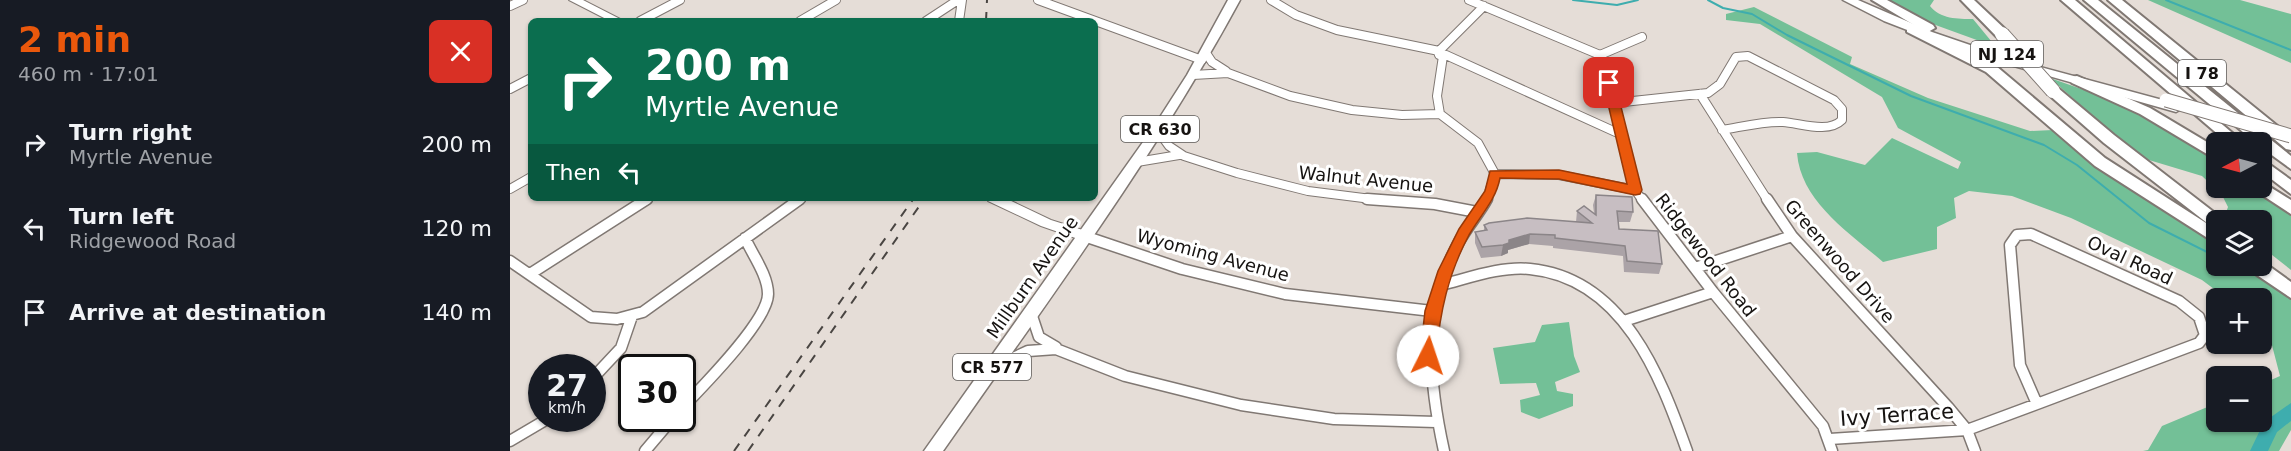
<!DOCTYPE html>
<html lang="en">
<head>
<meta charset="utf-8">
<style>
  :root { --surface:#171b24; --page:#242831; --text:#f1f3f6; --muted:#9ea1a6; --accent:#ea580c }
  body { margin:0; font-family:"DejaVu Sans",sans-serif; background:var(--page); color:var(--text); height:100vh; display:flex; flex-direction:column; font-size:22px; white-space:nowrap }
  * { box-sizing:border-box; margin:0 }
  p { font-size:20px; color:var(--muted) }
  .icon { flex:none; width:33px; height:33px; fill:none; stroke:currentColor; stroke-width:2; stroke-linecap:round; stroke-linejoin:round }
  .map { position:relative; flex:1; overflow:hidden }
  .details { display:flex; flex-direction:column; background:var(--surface); width:510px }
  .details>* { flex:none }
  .top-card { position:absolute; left:18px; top:18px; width:570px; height:183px; border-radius:9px; box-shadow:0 2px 4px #0004; background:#0b6e4f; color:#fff; overflow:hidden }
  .needle { width:39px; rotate:264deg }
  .buttons { position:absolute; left:1696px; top:132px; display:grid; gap:12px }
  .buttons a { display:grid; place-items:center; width:66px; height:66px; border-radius:9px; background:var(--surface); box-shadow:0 2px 4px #0004; font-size:30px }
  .speed { position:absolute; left:18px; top:354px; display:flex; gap:12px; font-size:30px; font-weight:700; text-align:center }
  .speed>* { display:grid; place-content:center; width:78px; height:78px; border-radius:50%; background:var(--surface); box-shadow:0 2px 4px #0004; line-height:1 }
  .speed small { font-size:15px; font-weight:400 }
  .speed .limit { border:3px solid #111; border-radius:9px; background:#fff; color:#111 }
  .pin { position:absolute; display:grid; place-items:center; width:51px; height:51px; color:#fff; margin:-26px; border-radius:12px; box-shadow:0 3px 9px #0006 }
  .me { position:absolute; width:66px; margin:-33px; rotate:4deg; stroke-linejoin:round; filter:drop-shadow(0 0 4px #0008) }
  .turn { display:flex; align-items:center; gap:21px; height:126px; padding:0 18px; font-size:27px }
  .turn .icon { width:78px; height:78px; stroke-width:2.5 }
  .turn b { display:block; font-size:42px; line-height:51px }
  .then { display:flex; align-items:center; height:57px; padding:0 18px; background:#0003; gap:12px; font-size:22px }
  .round { display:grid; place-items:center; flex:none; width:63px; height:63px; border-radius:9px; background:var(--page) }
  .head { display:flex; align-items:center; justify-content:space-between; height:102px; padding:0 18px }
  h1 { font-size:36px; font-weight:700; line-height:45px; color:var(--accent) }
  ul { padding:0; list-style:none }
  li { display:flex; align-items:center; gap:18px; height:84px; padding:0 18px }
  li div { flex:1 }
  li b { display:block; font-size:22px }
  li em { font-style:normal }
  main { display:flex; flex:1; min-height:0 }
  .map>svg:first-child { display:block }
  .green { fill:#73c097 }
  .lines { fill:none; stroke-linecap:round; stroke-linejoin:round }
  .stream { stroke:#3eadae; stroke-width:2 }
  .river { fill:#3eadae; fill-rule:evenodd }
  .street-far1-casing { stroke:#807873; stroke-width:10 }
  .street-casing { stroke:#807873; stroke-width:13 }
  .secondary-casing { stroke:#807873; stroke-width:2 }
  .primary-casing { stroke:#807873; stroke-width:3 }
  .highway-casing { stroke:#807873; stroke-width:4 }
  .street-far1 { stroke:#fff; stroke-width:8 }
  .street { stroke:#fff; stroke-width:10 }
  .secondary { fill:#fff; fill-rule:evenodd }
  .primary { fill:#fff; fill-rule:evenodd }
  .highway { fill:#fff; fill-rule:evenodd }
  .rail { stroke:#494542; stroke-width:2; stroke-dasharray:9 9; stroke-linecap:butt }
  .primary-bridge-casing { stroke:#807873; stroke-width:15; stroke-linecap:butt }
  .highway-bridge-casing { stroke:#807873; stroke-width:16; stroke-linecap:butt }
  .primary-bridge { stroke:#fff; stroke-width:13 }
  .highway-bridge { stroke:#fff; stroke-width:14 }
  .wall { fill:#aba3a7 }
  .shaded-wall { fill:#8b8588 }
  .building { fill:#c7bec2; stroke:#8b8588; stroke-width:1.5 }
  .route { fill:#ea580c; stroke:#983908; stroke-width:1.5 }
  .labels { text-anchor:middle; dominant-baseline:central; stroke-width:6; stroke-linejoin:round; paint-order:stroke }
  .shield { fill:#fff; stroke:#5c5a58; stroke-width:1.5 }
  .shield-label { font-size:16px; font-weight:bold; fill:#161311 }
  .street-label { font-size:18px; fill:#161311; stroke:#fff }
  .near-street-label { font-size:21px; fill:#161311; stroke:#fff }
</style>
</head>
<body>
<main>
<section class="details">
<div class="head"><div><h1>2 min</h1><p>460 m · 17:01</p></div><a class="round" style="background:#d93025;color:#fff"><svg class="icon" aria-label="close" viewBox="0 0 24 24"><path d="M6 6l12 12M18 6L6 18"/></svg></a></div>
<ul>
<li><svg class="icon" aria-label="right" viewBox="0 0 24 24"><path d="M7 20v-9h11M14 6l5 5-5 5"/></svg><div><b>Turn right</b><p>Myrtle Avenue</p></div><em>200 m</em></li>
<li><svg class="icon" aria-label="left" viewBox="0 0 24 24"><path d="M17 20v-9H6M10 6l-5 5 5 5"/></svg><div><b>Turn left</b><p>Ridgewood Road</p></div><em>120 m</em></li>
<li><svg class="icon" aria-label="arrive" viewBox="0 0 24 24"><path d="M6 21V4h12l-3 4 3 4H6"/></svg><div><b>Arrive at destination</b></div><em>140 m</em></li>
</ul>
</section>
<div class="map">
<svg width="1781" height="451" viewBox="0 0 1781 451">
  <rect width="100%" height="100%" fill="#e5ddd7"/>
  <!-- green -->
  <path class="green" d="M 1377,0 L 1424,0 L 1420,6 C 1430,19 1448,19 1463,19 L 1486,47 L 1420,23 Z
    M 1638,0 L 1730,0 L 1781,14 L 1781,63 Z
    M 1244,7 L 1342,57 L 1340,64 L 1418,98 L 1520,131 L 1543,130 L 1707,244 L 1707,266 L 1736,266 L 1781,299 L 1781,430 L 1769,451 L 1633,451 L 1638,450 L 1652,426 L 1707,403 L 1707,422 L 1752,422 L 1752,384 L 1770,376 L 1758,330 L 1752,326 L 1752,298 L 1716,298 L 1692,280 L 1561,218 L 1502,196 L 1459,191 L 1444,198 L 1446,218 L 1427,227 L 1427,249 L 1373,262 C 1339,232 1291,202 1287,153 L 1307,152 L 1355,165 L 1382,138 L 1448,169 L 1451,162 L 1388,128 L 1372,97 L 1250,24 L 1216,20 L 1216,14 Z
    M 1540,78 L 1617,105 L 1707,159 L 1707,188 L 1746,188 L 1781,213 L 1781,270 L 1752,247 L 1752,220 L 1718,220 L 1714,218 L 1718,207 L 1712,195 L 1692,176 L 1629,157 Z
    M 1059,322 L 1064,356 L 1070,372 L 1045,382 L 1047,391 L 1063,394 L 1063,406 L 1029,419 L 1011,412 L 1010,400 L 1030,395 L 1026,383 L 990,384 L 983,348 L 1025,342 L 1032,325 Z"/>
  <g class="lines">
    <!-- stream -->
    <path class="stream" d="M 1063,0 L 1107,5 L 1128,0
      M 1198,0 L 1213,8 L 1242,14 L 1277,35 L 1401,96 L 1534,145 L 1567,165 L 1639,223 L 1707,257
      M 1656,0 L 1781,50
      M 1726,266 L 1748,275"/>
    <!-- river -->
    <path class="river" d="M 1781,403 L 1781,421 L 1767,432 L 1758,451 L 1740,451 L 1754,422 Z"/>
    <defs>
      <path id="street-far1" d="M 528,0 L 692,60
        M 761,0 L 786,15 L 827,30 L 929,51
        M 959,0 L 1090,55 L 1095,63 L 1125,190 L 1133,201
        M 0,6 L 13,0
        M 130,21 L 170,0
        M 290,21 L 326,0
        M 416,21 L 448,0
        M 449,21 L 452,0
        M 696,53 L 702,62 L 716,71
        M 929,55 L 928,52 L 974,6
        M 936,55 L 1110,134
        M 1090,55 L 1132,37
        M 933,56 L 927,96 L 930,114 L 968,143 L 985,174 L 976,201
        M 683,75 L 718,73 L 780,96 L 842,110 L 892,115 L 930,114
        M 0,89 L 21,78
        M 1190,94 L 1258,201
        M 1104,103 L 1198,93 L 1210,84 L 1226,57 L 1238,56 L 1324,100 L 1332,109 L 1332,120 C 1318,134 1290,123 1273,122 C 1253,121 1231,127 1212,130
        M 648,131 L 659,146 L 674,156 L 727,173 L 798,191 L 877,201
        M 627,162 L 669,155
        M 985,174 L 1049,175 L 1125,190
        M 0,189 L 21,177
        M 135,201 L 139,198
        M 288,201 L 292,198"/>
      <path id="street" d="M 857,199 L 925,204 L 967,212
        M 1132,199 L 1203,292 L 1313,426 L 1322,451
        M 1257,199 L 1282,236 L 1438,407 L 1457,430 L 1465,451
        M 1521,234 L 1669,301 L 1689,317 L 1695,335 L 1689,343 L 1527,404 L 1510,365 L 1500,245 L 1507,235 Z
        M 574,236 L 672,269 L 775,294 L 922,311
        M 0,261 L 81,317 L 107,319 L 133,312 L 290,199
        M 1185,268 L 1282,236
        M 20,274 L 137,199
        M 931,285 C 959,278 991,266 1020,269 C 1113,278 1150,375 1177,451
        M 524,312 L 522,316 L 529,337 L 546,347
        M 1114,321 L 1203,292
        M 486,366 L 518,351 L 546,349 L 615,376 L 731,405 L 824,419 L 926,422
        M 82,379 L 111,348 L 122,316
        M 172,408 C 192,387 258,321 258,294 C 258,275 242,254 235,238
        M 1320,439 L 1457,430 L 1527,404
        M 0,441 L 39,418
        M 135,451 L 163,418
        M 934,451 C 918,378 912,310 949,242 C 957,227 969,214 977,199"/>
      <path id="secondary" d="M 59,0 L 73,0 L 114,21 L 100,21 Z
        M 476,198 L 495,198 L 541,220 L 579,232 L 581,236 L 574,241 L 531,226 L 478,201 Z"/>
      <path id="primary" d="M 718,0 L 730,0 C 644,159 536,303 433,451 L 414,451 L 643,128 L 677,75 Z
        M 1333,0 L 1348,0 L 1422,32 L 1504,60 L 1671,105 L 1673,108 L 1666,112 L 1454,52 L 1374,21 Z"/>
      <path id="highway" d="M 1362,0 L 1377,0 L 1423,25 L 1425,28 L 1418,32 L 1486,66 L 1595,158 L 1707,230 L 1707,244 L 1585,166 L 1476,72 L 1397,32 L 1397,26 L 1404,25 Z
        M 1451,0 L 1464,0 L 1497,31 L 1497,37 L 1487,37 Z
        M 1551,0 L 1565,0 L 1733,142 L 1717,142 Z
        M 1574,0 L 1588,0 L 1781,156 L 1781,169 L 1752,148 L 1752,142 L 1745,142 Z
        M 1598,0 L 1612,0 L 1781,137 L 1781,150 L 1776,149 Z
        M 1567,76 L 1640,108 L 1707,148 L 1707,160 L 1630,114 L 1562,83 L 1560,80 L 1562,77 Z
        M 1543,87 L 1548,88 L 1604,135 L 1714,220 L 1707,220 L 1707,228 L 1701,226 L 1594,143 L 1538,94 L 1536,91 L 1538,88 Z
        M 1752,159 L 1781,180 L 1781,194 L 1752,172 Z
        M 1752,182 L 1781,200 L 1781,214 L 1746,191 L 1744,188 L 1752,188 Z
        M 1752,261 L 1781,282 L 1781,298 L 1741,271 L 1739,266 L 1752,266 Z"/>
    </defs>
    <!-- street-far1 casing -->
    <use href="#street-far1" class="street-far1-casing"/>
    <!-- street casing -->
    <use href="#street" class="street-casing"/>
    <!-- secondary casing -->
    <use href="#secondary" class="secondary-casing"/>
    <!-- primary casing -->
    <use href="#primary" class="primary-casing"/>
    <!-- highway casing -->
    <use href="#highway" class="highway-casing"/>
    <!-- street-far1 -->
    <use href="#street-far1" class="street-far1"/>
    <!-- street -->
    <use href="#street" class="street"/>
    <!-- secondary -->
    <use href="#secondary" class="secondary"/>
    <!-- primary -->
    <use href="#primary" class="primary"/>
    <!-- highway -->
    <use href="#highway" class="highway"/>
    <!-- rail -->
    <path class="rail" d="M 476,21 L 477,0
      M 224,451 L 404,198
      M 238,451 L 415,198"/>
    <defs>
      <path id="primary-bridge" d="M 1656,100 L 1781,136"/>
      <path id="highway-bridge" d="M 1492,34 L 1543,91"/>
    </defs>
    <!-- primary-bridge casing -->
    <use href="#primary-bridge" class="primary-bridge-casing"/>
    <!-- highway-bridge casing -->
    <use href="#highway-bridge" class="highway-bridge-casing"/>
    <!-- primary-bridge -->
    <use href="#primary-bridge" class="primary-bridge"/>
    <!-- highway-bridge -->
    <use href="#highway-bridge" class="highway-bridge"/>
  </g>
  <!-- wall -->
  <path class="wall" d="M 1086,195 L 1123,212 L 1120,222 L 1108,222 L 1109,229 L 1152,264 L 1149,274 L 1114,272 L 1113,256 L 1043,248 L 1043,246 L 1019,244 L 998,250 L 998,253 L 991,256 L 971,258 L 965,243 L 965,232 L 974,230 L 974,225 L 1066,222 L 1067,211 L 1084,213 L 1083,205 Z"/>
  <!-- shaded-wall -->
  <path class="shaded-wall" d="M 1020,234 L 1019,244 L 998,250 L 998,253 L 991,256 L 993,245 L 999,240 Z"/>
  <!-- building -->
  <path class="building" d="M 1086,195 L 1122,197 L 1123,212 L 1107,211 L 1109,229 L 1148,231 L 1152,264 L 1117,261 L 1115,246 L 1045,238 L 1045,235 L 1020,234 L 999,240 L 999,243 L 993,245 L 972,247 L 965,232 L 977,230 L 974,225 L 979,223 L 1017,218 L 1082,223 L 1067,211 L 1074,206 L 1086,215 Z"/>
  <!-- route -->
  <path class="route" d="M 1099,80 L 1105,83 L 1132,190 L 1130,194 L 1125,195 L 1049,179 L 990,178 C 986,200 970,216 959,235 C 938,274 930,312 926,356 L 918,362 L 913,360 L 910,356 L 915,311 L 928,271 L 949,229 L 975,191 L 980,171 L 1049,170 L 1117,184 L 1093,83 Z"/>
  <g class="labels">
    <!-- shield labels -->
    <g class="shield">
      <rect x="1461" y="41" width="72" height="26" rx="4.5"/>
      <rect x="1668" y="60" width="48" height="26" rx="4.5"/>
      <rect x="611" y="116" width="78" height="26" rx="4.5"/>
      <rect x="443" y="354" width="78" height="26" rx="4.5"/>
    </g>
    <g class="shield-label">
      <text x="1497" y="54">NJ 124</text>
      <text x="1692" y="73">I 78</text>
      <text x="650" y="129">CR 630</text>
      <text x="482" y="367">CR 577</text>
    </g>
    <!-- street labels -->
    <g class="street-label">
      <text transform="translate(856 179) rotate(6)">Walnut Avenue</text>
      <text transform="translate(703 255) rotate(15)">Wyoming Avenue</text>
      <text transform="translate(1196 255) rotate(52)">Ridgewood Road</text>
      <text transform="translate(1620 260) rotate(25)">Oval Road</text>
      <text transform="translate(1330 261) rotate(49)">Greenwood Drive</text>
      <text transform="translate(522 277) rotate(-55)">Millburn Avenue</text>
    </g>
    <!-- near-street labels -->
    <g class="near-street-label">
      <text transform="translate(1387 415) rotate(-4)">Ivy Terrace</text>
    </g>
  </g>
</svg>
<div class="buttons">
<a><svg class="needle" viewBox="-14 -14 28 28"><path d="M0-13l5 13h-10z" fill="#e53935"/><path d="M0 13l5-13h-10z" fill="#9ea1a6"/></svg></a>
<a><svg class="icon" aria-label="layers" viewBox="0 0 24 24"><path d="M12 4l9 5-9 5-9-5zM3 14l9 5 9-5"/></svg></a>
<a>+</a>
<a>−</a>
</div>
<div class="speed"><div>27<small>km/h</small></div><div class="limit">30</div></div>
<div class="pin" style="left:1099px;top:83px;background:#d93025"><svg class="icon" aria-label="arrive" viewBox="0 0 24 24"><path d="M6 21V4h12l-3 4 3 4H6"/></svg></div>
<svg class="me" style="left:918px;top:356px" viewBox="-20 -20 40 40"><circle r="19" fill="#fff"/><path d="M0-13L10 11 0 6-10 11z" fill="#ea580c"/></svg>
<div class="top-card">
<div class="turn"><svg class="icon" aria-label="right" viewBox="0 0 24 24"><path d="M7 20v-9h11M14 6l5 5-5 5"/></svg><div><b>200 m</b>Myrtle Avenue</div></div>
<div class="then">Then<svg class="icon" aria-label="left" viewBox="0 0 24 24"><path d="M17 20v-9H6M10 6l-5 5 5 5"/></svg></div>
</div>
</div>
</main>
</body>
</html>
